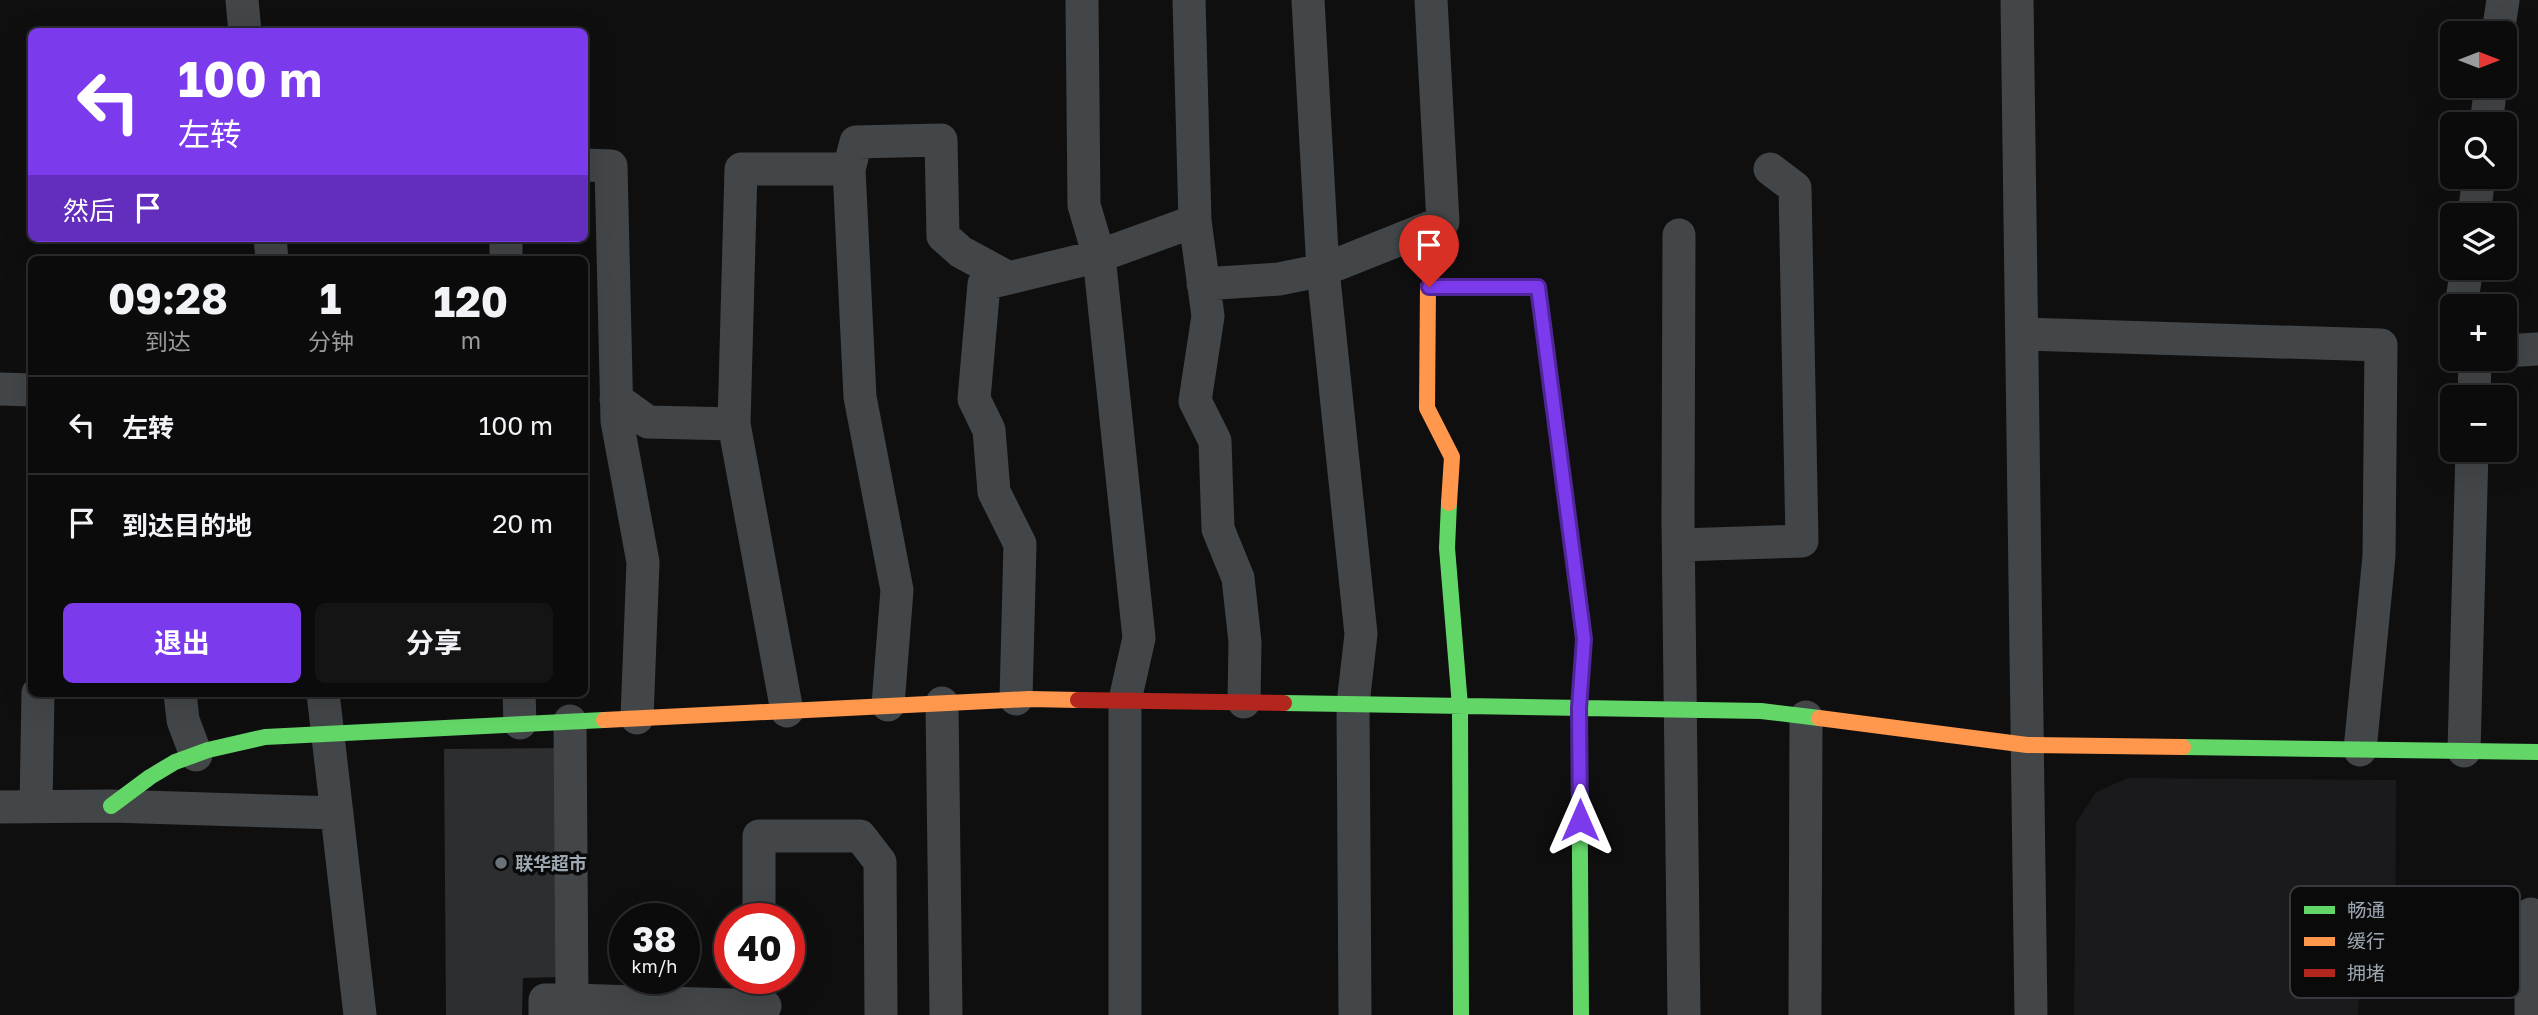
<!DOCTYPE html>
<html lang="zh">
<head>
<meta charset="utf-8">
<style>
  :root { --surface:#0b0b0c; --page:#141415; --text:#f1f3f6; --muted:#9a9b9d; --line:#2b2b2d; --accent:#7c3aed }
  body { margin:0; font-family:"Golos Text","Noto Sans SC",sans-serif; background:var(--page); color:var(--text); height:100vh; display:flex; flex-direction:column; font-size:26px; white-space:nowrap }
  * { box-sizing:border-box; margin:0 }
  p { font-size:23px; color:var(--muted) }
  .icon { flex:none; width:38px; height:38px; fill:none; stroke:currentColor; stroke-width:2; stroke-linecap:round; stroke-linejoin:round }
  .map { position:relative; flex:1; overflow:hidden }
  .sheet { position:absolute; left:28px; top:256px; width:560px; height:441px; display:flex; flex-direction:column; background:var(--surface); border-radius:10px; box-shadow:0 7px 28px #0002,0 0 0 2px var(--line) }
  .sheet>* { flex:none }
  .banner { position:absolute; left:28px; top:28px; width:560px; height:214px; border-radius:10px; box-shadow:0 7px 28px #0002,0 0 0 2px var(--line); background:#7c3aed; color:#fff; overflow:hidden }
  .needle { width:46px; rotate:90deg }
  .controls { position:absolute; left:2440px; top:21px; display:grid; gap:14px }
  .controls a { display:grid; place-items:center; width:77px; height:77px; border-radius:10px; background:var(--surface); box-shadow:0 7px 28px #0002,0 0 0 2px var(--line); font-size:35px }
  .speed { position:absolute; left:609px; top:903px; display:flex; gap:14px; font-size:35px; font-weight:700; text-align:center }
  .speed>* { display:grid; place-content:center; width:91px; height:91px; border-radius:50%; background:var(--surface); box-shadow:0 7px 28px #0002,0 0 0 2px var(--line); line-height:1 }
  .speed small { font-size:18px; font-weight:400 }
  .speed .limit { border:10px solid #d22; background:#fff; color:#111 }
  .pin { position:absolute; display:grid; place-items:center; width:60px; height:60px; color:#fff; margin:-72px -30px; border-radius:50% 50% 50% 0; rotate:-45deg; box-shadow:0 0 7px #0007 }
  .pin .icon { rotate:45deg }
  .me { position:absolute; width:77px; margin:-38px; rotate:0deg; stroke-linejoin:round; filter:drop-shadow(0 0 5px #0008) }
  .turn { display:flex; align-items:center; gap:24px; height:147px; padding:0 35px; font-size:32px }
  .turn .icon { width:91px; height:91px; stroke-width:2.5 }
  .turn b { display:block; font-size:49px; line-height:60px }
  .then { display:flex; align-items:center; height:66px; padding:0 35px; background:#0003; gap:14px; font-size:26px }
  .eta { display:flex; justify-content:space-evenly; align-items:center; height:119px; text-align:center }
  .eta b { font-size:42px; font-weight:700; line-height:49px }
  .primary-button { display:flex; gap:14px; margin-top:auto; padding:14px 35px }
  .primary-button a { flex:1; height:80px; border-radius:10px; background:var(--accent); color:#fff; font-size:28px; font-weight:700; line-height:80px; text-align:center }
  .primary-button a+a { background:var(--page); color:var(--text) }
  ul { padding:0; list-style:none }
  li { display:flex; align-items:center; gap:21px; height:98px; padding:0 35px; border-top:2px solid var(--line) }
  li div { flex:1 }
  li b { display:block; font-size:26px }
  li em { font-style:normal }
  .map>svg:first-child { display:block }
  .built { fill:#1a1a1c }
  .building { fill:#2c2e30 }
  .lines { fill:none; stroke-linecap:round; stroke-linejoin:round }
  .street { stroke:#434648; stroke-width:33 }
  .fast { stroke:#63d668; stroke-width:16 }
  .slow { stroke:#ff974d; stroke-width:16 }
  .jam { stroke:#b3261e; stroke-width:16 }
  .route-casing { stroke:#51269a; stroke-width:18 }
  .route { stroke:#7c3aed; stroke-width:12 }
  .poi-dot { fill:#6c7279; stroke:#0a0a0b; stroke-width:2.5 }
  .labels { text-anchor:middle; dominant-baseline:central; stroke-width:7; stroke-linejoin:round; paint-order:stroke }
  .poi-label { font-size:18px; font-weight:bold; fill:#9ea8b2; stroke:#0a0a0b; text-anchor:start }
  .key { fill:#0a0a0b; stroke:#36393d; stroke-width:2 }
  .key-label { font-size:19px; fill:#9ea8b2 }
</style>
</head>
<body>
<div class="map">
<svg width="2538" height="1015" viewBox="0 0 2538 1015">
  <rect width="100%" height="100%" fill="#0f0f10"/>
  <!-- built -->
  <path class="built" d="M 2128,778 L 2396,780 L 2395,998 L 2359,998 L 2358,1015 L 2074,1015 L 2076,823 L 2096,792 Z"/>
  <!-- building -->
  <path class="building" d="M 557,748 L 559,977 L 523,978 L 522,1015 L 446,1015 L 444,749 Z"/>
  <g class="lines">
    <!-- street -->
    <path class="street" d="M 242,0 L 245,32
      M 1082,0 L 1084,205 L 1099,256 L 1139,638 L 1125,700 L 1125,1015
      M 1308,0 L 1323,270 L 1361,634 L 1353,704 L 1355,1015
      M 2017,0 L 2031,1015
      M 2498,33 L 2503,0
      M 2486,124 L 2491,86
      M 584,165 L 611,166 L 617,421 L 643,562 L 637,718
      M 849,169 L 856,142 L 941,140 L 943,236 L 961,252 L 1009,278 L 1099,256 L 1195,221 L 1189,0
      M 2474,215 L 2479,177
      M 1195,221 L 1208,316 L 1195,401 L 1215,441 L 1218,529 L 1238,578 L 1245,642 L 1244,702
      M 1679,235 L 1678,521 L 1684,1015
      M 270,238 L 272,259
      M 506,259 L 506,238
      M 1009,278 L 984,284 L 974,399 L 989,430 L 994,492 L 1020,544 L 1016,699
      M 1203,284 L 1279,279 L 1323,270 L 1443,222 L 1431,0
      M 2461,306 L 2467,268
      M 2022,334 L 2381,345 L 2379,556 L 2360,750
      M 2504,351 L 2538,349
      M 0,389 L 32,390
      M 2474,397 L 2475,359
      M 616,399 L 648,422 L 734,424
      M 1679,545 L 1802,541 L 1795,188 L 1770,169
      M 180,693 L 183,720 L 196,755
      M 323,693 L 360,1015
      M 519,693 L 520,723
      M 942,703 L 946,1015
      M 787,711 L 734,424 L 741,169 L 849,169 L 860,397 L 897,590 L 888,705
      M 570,721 L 572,1000 L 765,1006
      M 2464,751 L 2472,450
      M 36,806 L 38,693
      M 0,807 L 111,806 L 337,813
      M 2531,914 L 2531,1015
      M 759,919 L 759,836 L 860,836 L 880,862 L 881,1015
      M 545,1015 L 545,1000 L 572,1000
      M 1805,1015 L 1806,717"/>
    <!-- fast -->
    <path class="fast" d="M 1539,291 L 1584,639 L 1579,708 L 1581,1015
      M 1449,503 L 1447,548 L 1460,706 L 1461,1015
      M 1284,703 L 1761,711 L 1819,718
      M 2183,747 L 2538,752
      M 111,806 L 150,777 L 175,762 L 208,750 L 265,737 L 604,720"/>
    <!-- slow -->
    <path class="slow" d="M 1449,503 L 1452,457 L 1427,408 L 1428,287 L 1538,287 L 1539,291
      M 1819,718 L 2027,745 L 2183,747
      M 604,720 L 1029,699 L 1078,700"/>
    <!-- jam -->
    <path class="jam" d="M 1078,700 L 1284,703"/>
  </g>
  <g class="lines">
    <defs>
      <path id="route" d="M 1429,287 L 1538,287 L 1584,639 L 1579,708 L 1580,820"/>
    </defs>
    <!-- route casing -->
    <use href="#route" class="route-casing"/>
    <!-- route -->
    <use href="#route" class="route"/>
  </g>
  <!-- markers -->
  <circle class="poi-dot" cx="501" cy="863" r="7"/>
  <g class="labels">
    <!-- poi labels -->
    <g class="poi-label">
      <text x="515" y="863">联华超市</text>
    </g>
  </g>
  <!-- legend -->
  <rect x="2290" y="886" width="230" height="112" rx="10" class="key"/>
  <rect x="2304" y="906" width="31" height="8" fill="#63d668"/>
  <rect x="2304" y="937" width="31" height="9" fill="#ff974d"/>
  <rect x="2304" y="969" width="31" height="8" fill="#b3261e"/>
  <g class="key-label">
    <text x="2347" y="917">畅通</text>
    <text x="2347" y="948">缓行</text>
    <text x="2347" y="980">拥堵</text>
  </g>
</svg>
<div class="controls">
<a><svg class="needle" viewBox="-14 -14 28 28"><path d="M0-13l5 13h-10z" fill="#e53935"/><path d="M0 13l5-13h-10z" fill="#9a9b9d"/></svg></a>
<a><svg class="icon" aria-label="search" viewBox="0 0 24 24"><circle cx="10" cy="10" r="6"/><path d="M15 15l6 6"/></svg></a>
<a><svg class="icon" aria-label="layers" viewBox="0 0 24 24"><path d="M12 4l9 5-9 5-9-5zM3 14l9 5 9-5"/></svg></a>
<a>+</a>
<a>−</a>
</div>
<div class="speed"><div>38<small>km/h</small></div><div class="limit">40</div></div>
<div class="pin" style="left:1429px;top:287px;background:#d93025"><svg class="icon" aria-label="arrive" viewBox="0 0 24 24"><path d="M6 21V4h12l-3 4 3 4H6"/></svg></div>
<svg class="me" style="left:1580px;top:820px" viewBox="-20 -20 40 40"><path d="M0-17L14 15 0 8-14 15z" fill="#7c3aed" stroke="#fff" stroke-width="4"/></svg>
<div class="banner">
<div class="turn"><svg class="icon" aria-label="left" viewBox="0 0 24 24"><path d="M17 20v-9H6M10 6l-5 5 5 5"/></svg><div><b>100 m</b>左转</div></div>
<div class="then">然后<svg class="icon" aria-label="arrive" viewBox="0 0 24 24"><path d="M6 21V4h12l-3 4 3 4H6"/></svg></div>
</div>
<section class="sheet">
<div class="eta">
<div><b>09:28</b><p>到达</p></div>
<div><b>1</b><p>分钟</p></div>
<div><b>120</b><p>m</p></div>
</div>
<ul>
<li><svg class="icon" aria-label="left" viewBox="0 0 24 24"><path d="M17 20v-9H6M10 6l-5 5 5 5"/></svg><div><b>左转</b></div><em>100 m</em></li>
<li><svg class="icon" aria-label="arrive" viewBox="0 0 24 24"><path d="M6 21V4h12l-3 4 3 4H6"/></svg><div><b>到达目的地</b></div><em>20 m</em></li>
</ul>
<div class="primary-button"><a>退出</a><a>分享</a></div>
</section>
</div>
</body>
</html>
